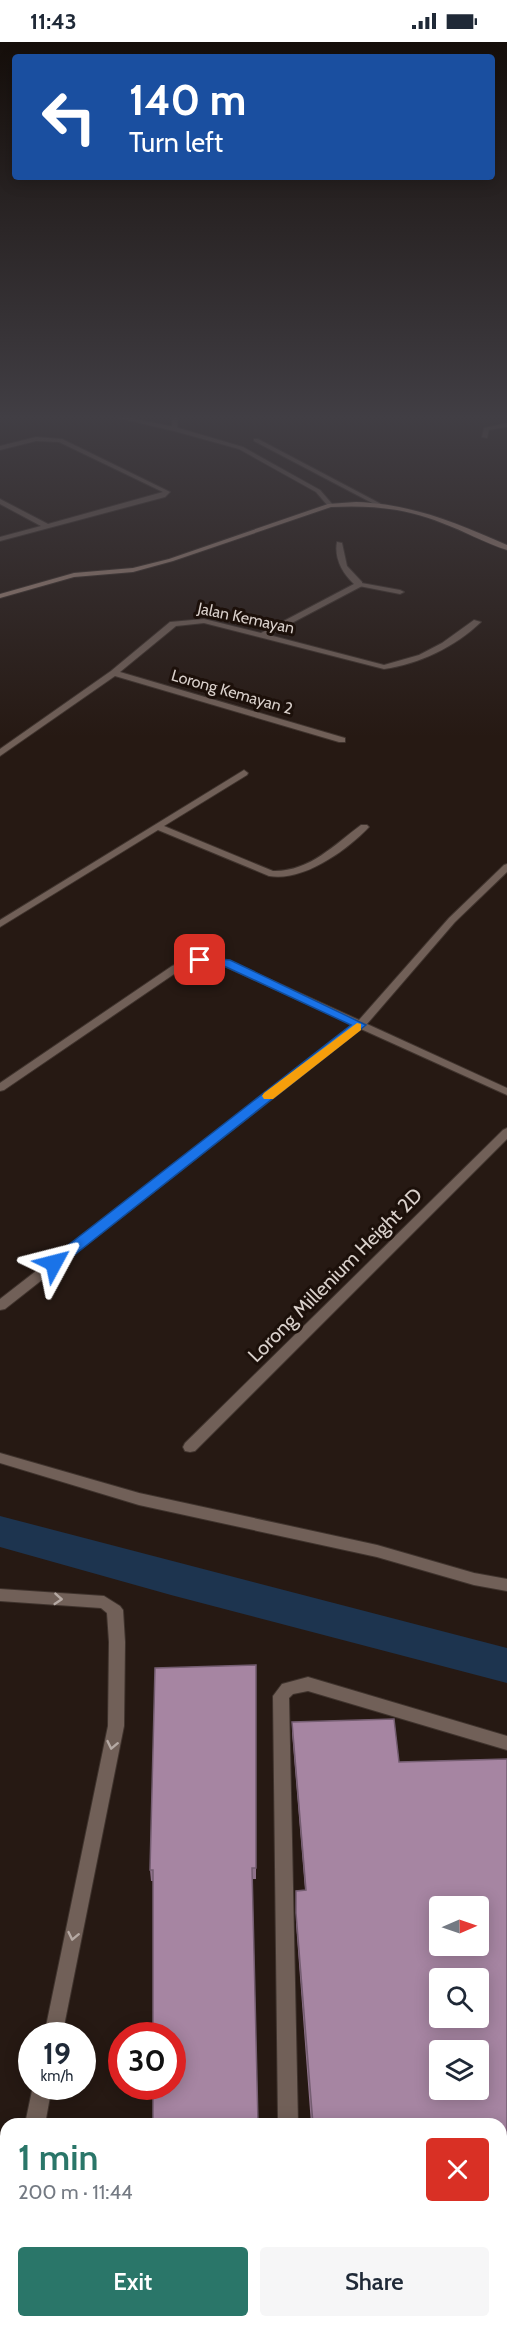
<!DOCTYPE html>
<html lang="en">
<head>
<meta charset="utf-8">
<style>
  :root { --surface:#fff; --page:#f6f6f7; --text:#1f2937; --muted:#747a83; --accent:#2a7669 }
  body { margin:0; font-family:Cabin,sans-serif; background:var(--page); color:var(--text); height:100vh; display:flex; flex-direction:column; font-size:22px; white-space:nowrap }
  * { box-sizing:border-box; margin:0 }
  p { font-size:20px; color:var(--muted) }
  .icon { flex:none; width:33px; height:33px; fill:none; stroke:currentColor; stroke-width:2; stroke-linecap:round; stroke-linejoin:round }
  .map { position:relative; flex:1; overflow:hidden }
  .sheet { position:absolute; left:0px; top:2076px; width:507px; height:210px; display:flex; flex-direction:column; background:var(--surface); border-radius:18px 18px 0 0; box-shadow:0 3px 15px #0003 }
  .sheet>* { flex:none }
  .guide { position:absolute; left:12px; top:12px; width:483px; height:126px; border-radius:6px; box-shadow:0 3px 15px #0003; background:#1a4fa0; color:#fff; overflow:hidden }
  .needle { width:39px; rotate:88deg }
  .fabs { position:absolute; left:429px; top:1854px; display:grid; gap:12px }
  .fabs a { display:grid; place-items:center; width:60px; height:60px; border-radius:6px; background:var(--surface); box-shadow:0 3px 15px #0003; font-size:30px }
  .speed { position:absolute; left:18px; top:1980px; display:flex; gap:12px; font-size:30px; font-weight:700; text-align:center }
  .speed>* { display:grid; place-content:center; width:78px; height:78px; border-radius:50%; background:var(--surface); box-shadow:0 3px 15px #0003; line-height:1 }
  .speed small { font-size:15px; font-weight:400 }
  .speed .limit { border:9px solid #d22; background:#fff; color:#111 }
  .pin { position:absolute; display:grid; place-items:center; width:51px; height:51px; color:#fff; margin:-26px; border-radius:12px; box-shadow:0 3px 9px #0006 }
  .me { position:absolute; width:66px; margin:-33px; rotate:52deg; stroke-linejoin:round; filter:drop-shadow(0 0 4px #0008) }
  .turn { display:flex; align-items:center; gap:21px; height:126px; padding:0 18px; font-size:27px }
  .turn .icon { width:78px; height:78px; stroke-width:2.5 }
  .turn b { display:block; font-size:42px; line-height:51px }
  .round { display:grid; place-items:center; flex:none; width:63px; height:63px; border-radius:6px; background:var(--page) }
  .headline { display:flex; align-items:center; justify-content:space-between; height:102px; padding:0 18px }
  h1 { font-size:36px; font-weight:600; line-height:45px; color:var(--accent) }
  .button { display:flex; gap:12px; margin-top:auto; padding:12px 18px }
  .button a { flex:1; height:69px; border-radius:6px; background:var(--accent); color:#fff; font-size:24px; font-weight:600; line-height:69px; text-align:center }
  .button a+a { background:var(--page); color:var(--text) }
  .status { display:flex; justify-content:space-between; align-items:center; height:42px; padding:0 30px; background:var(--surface); direction:ltr }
  .status svg { height:16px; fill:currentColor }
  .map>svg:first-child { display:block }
  .water { fill:#1d344f }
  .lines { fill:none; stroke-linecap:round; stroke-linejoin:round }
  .service-casing { stroke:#3f332d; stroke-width:2 }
  .minor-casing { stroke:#3f332d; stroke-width:2 }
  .secondary-casing { stroke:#3f332d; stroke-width:2 }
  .service { fill:#716058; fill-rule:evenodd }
  .minor { fill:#716058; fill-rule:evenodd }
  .secondary { fill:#a2877a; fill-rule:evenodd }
  .wall { fill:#8f728b }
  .building { fill:#a685a2; stroke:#745d71; stroke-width:1.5; fill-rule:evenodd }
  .oneway { stroke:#b5a9a3 }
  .route { fill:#1a73e8; stroke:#114b97; stroke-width:1.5 }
  .slow { fill:#f59e0b }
  .labels { text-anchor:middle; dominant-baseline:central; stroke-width:6; stroke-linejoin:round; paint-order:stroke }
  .far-street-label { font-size:16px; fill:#d9d0cb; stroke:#1c100a }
  .street-label { font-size:20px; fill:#d9d0cb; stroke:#1c100a }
</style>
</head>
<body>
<div class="status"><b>11:43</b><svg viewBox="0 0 49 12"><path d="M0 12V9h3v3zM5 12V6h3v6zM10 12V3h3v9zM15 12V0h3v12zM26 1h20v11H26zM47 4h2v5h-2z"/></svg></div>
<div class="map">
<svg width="507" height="2286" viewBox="0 0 507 2286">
  <rect width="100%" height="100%" fill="#261913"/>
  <!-- water -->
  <path class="water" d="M 0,1474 L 507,1606 L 507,1641 L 171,1553 L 0,1505 Z"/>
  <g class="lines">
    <defs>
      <path id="service" d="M 172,375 L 178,375 L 177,388 L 172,387 Z
        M 356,540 L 400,548 L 404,550 L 400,552 L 359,544 L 356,544 Z
        M 0,1547 L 104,1554 L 120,1564 L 123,1568 L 125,1600 L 124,1684 L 62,1994 L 44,1994 L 108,1684 L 109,1600 L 107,1571 L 101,1566 L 0,1559 Z
        M 33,2044 L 52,2044 L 45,2082 L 25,2082 Z
        M 6,2146 L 6,2166 L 0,2168 L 0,2148 Z
        M 0,2269 L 6,2272 L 6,2280 L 23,2280 L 26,2286 L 0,2286 Z"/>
      <path id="minor" d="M 114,375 L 125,375 L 175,385 L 243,405 L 320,448 L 333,463 L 328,464 L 316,450 L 239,407 L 174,389 Z
        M 507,381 L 507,385 L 489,388 L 487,396 L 482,395 L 484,386 Z
        M 36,395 L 62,397 L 170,450 L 165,455 L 0,499 L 0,495 L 41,484 L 0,462 L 0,457 L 48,482 L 163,450 L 59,400 L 36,399 L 0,408 L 0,404 Z
        M 254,397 L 258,397 L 381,462 L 376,463 L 254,399 Z
        M 337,500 L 342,501 L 347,524 L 362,540 L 362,544 L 269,593 L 384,623 L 419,613 L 442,601 L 474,578 L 481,580 C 455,605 419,622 384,627 L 204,581 L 176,584 L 120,630 L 345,696 L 345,700 L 339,700 L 115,634 L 0,714 L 0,707 L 111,629 L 170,580 L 204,577 L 261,591 L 354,542 C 342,531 334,516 337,500 Z
        M 244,728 L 248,731 L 247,733 L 164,784 L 273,829 C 309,830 334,803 361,783 L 367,783 L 369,785 C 346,809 303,840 269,834 L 158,788 L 0,885 L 0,878 Z
        M 507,822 L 507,830 L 455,880 L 367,982 L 507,1046 L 507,1053 L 361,987 L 5,1267 L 0,1268 L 0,1257 L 353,983 L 224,924 L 200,922 L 180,928 L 4,1048 L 0,1049 L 0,1041 L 172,924 C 191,916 210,914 230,919 L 359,978 L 449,876 L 504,823 Z
        M 507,1086 L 507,1097 L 195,1409 L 190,1410 L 185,1409 L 183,1405 L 185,1401 L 503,1088 Z
        M 0,1411 L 139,1451 L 377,1503 L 474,1531 L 507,1537 L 507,1549 L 474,1543 L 377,1515 L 139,1463 L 0,1421 Z
        M 308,1635 L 507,1694 L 507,1708 L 308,1649 L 293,1652 L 289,1656 L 298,2082 L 278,2082 L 273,1654 L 282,1642 Z
        M 501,2167 L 507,2169 L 507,2189 L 501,2187 Z"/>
      <path id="secondary" d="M 356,460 C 413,462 456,481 507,503 L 507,508 C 485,501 464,489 442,481 C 405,466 370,463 331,465 L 173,519 L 133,530 L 74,535 L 0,556 L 0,552 L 74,531 L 133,526 L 169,517 L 328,462 Z"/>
    </defs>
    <!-- service casing -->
    <use href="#service" class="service-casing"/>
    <!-- minor casing -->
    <use href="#minor" class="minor-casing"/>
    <!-- secondary casing -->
    <use href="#secondary" class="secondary-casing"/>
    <!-- service -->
    <use href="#service" class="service"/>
    <!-- minor -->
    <use href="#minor" class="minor"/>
    <!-- secondary -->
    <use href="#secondary" class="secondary"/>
  </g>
  <!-- wall -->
  <path class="wall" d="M 256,1623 L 256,1837 L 151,1839 L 150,1828 Z
    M 292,1680 L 399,1720 L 507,1717 L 507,2126 L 501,2126 L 501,2082 L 311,2082 L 296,1882 L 296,1849 L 305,1848 L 292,1691 Z"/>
  <!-- building -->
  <path class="building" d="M 256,1623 L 256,1826 L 252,1826 L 258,2082 L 153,2082 L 153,2044 L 172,2044 L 172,1994 L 153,1994 L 153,1828 L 150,1828 L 155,1626 Z
    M 394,1677 L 399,1720 L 507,1717 L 507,2116 L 501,2116 L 501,2082 L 313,2082 L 296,1871 L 296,1849 L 306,1848 L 292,1680 ZM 440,1864 L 478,1864 L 478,1904 L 440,1904 ZM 440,1936 L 478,1936 L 478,1976 L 440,1976 ZM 440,2008 L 478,2008 L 478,2048 L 440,2048 Z"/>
  <!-- one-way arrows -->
  <defs><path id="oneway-chevron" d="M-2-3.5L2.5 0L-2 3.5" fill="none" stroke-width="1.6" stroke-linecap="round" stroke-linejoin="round" transform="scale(1.5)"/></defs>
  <g class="oneway">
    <use href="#oneway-chevron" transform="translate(58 1557) rotate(4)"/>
    <use href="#oneway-chevron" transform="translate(112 1703) rotate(102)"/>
    <use href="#oneway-chevron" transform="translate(73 1894) rotate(102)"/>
  </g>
  <!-- sky -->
  <linearGradient id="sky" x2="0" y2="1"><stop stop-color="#150e0a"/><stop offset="0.54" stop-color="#413e44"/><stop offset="1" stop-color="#413e44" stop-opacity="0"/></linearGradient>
  <rect width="507" height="695" fill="url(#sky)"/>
  <!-- route -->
  <path class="route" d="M 200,915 L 230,918 L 366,983 L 59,1225 L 49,1225 L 47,1221 L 49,1218 L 351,983 L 224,924 L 196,921 L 196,916 Z"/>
  <!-- slow -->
  <path class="slow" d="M 357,981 L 361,982 L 361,988 L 273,1057 L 264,1057 L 262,1054 L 264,1051 Z"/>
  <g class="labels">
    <!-- far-street labels -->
    <g class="far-street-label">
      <text transform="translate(246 576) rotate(12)">Jalan Kemayan</text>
      <text transform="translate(232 650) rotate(16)">Lorong Kemayan 2</text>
    </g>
    <!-- street labels -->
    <g class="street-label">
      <text transform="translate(335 1233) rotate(-45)">Lorong Millenium Height 2D</text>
    </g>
  </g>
</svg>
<div class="fabs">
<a><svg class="needle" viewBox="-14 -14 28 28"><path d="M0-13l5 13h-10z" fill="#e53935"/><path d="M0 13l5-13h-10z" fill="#747a83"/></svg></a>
<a><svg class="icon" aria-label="search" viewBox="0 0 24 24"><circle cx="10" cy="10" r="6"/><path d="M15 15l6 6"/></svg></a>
<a><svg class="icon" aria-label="layers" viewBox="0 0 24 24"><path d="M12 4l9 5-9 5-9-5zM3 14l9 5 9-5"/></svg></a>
</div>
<div class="speed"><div>19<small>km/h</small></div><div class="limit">30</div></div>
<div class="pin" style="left:200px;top:918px;background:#d93025"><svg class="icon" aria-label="arrive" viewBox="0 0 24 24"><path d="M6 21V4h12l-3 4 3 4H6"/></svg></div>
<svg class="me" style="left:54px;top:1221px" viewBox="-20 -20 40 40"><path d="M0-17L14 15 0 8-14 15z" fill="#1a73e8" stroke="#fff" stroke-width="4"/></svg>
<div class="guide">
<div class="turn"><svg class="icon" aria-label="left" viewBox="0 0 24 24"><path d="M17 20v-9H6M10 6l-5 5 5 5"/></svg><div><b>140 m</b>Turn left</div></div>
</div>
<section class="sheet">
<div class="headline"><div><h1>1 min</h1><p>200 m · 11:44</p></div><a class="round" style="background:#d93025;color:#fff"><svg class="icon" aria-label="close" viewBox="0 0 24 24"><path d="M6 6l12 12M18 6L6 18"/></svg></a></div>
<div class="button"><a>Exit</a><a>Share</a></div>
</section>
</div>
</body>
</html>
